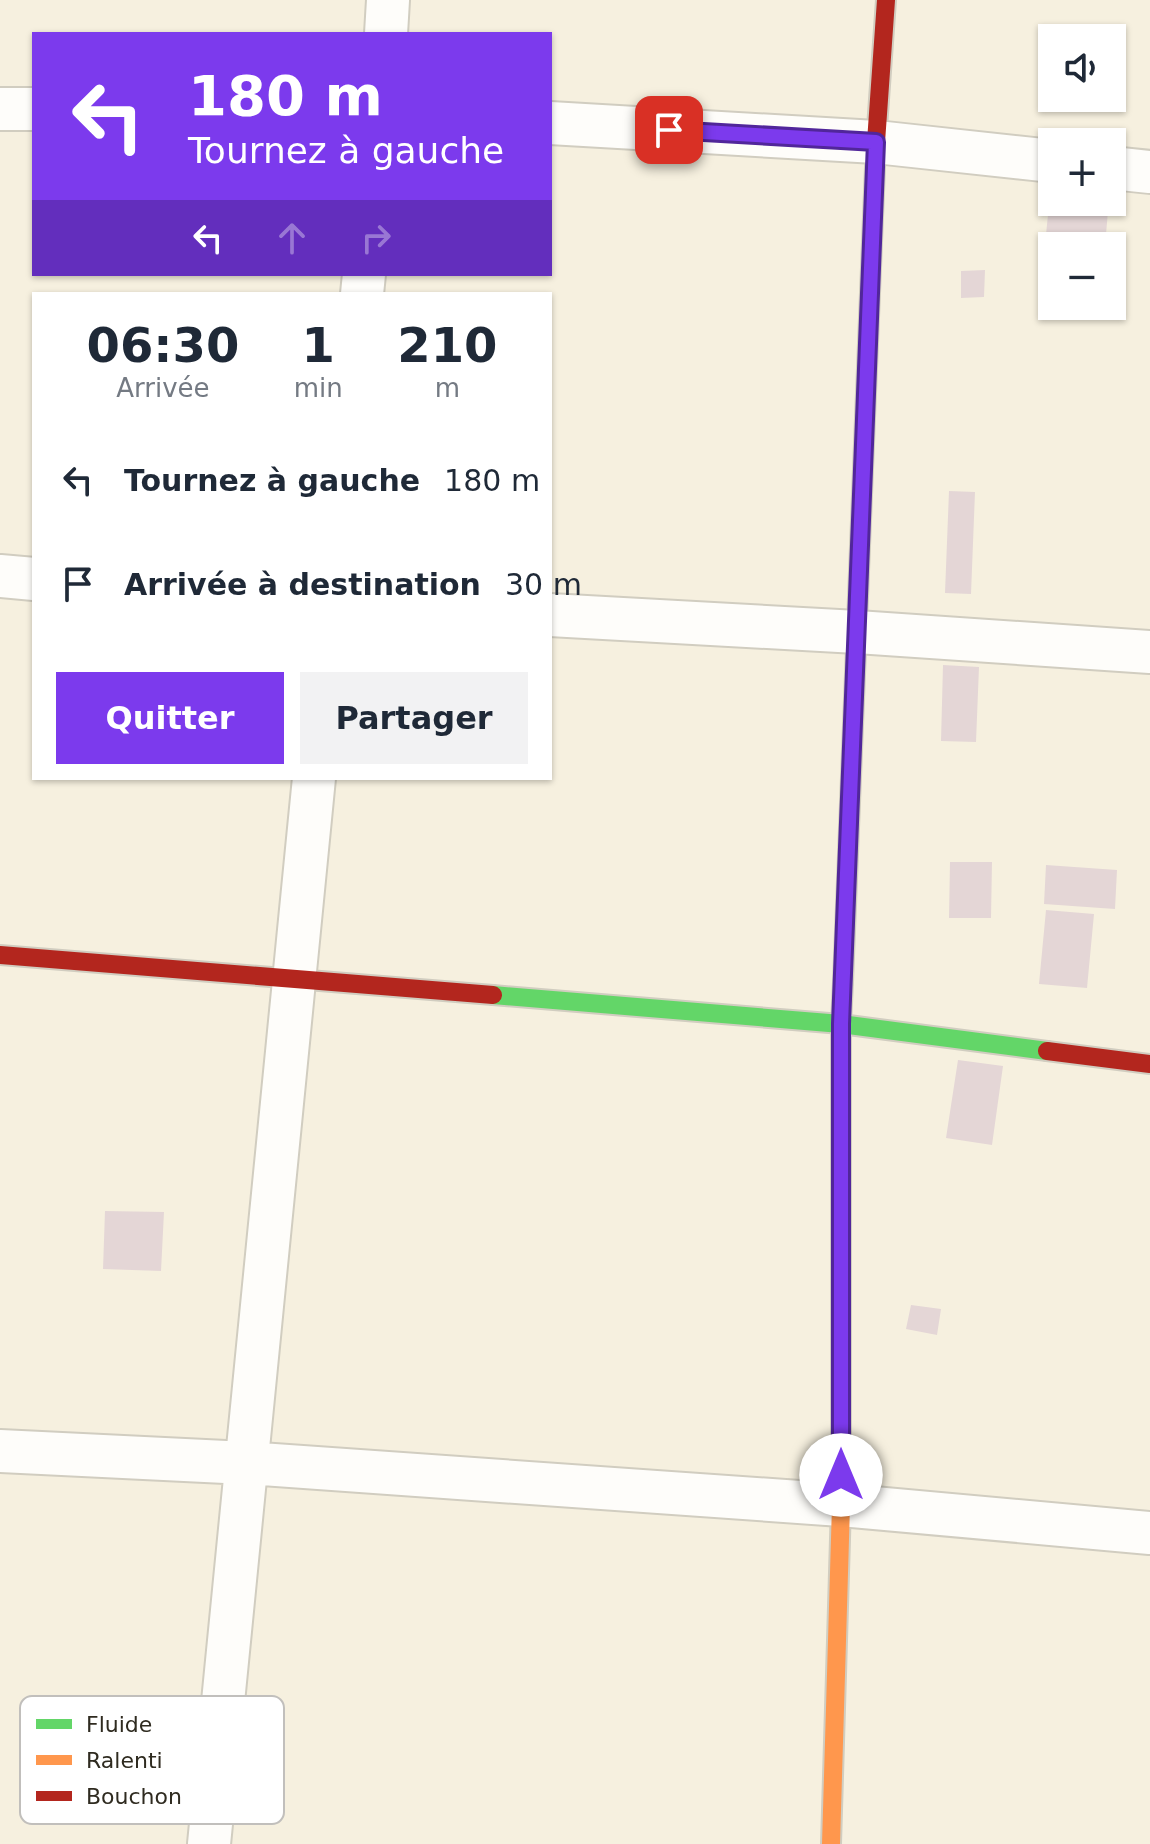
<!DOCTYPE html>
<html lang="fr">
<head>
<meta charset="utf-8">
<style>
  :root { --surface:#fff; --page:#f2f2f3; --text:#1f2937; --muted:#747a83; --accent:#7c3aed }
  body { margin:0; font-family:"DejaVu Sans",sans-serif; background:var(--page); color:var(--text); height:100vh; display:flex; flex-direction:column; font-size:30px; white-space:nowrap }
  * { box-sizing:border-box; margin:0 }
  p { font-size:26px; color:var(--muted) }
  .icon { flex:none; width:44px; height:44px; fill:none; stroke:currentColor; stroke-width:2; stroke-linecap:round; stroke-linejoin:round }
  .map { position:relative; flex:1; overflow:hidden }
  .panel { position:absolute; left:32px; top:292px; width:520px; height:488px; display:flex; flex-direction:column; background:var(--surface); border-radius:0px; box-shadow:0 2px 6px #0004 }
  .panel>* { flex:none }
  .guide { position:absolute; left:32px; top:32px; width:520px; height:244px; border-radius:0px; box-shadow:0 2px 6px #0004; background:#7c3aed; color:#fff; overflow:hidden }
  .tools { position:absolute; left:1038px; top:24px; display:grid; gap:16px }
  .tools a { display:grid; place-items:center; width:88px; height:88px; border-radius:0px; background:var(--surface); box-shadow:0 2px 6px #0004; font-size:40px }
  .pin { position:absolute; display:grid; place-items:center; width:68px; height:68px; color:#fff; margin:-34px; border-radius:16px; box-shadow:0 4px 12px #0006 }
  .me { position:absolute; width:88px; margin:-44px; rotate:0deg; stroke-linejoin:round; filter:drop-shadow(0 0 6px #0008) }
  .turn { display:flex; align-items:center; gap:28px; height:168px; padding:0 24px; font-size:36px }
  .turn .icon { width:104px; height:104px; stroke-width:2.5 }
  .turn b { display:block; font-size:56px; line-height:68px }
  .lanes { display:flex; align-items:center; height:76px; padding:0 24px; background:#0003; justify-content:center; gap:40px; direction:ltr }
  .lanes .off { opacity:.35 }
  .eta { display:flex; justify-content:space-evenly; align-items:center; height:136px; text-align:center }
  .eta b { font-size:48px; font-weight:600; line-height:56px }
  .cta { display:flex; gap:16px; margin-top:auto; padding:16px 24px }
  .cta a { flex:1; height:92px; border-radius:0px; background:var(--accent); color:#fff; font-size:32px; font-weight:600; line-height:92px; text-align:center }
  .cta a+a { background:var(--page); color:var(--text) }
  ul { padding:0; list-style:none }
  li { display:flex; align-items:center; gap:24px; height:104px; padding:0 24px }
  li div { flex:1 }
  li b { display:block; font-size:30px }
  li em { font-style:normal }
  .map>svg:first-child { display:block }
  .building { fill:#e4d6d6 }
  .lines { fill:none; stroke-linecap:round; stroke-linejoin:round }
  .street-casing { stroke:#d1cdc0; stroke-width:46 }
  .fast-casing { stroke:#d1cdc0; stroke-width:22 }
  .slow-casing { stroke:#d1cdc0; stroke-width:22 }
  .jam-casing { stroke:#d1cdc0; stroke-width:22 }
  .street { stroke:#fefdfa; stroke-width:42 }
  .fast { stroke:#63d668; stroke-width:18 }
  .slow { stroke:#ff974d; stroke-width:18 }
  .jam { stroke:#b3261e; stroke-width:18 }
  .route-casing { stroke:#51269a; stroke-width:20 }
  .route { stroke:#7c3aed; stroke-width:14 }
  .key { fill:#fff; stroke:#c1bfbc; stroke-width:2 }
  .key-label { font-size:22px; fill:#2f2b20 }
</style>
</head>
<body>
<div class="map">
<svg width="1150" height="1844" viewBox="0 0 1150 1844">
  <rect width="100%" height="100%" fill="#f6f0df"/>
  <!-- building -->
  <path class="building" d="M 1049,205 L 1108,211 L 1105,246 L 1052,246 L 1052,275 L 1042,274 Z
    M 985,270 L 984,297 L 961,298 L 961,271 Z
    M 949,491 L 975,492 L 971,594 L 945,593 Z
    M 943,665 L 979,667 L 976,742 L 941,741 Z
    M 950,862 L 992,862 L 991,918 L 949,918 Z
    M 1046,865 L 1117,870 L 1115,909 L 1044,904 Z
    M 1046,910 L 1094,914 L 1087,988 L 1039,984 Z
    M 958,1060 L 1003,1066 L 992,1145 L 946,1138 Z
    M 105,1211 L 164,1212 L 161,1271 L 103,1269 Z
    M 911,1305 L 941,1309 L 937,1335 L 906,1329 Z"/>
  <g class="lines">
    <defs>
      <path id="street" d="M 386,34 L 388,0
        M 0,109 L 34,109
        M 550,123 L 876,142 L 1052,161
        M 1112,168 L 1150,172
        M 362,294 L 364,274
        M 0,576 L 34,579
        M 550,615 L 857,632 L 1150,652
        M 0,1451 L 246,1463 L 841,1505 L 1150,1533
        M 209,1844 L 314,778"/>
      <path id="fast" d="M 843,982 L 865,418
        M 493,995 L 841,1024 L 1047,1051"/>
      <path id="slow" d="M 831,1844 L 841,1505 L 841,1441"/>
      <path id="jam" d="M 865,418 L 876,142 L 886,0
        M 0,955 L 493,995
        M 1047,1051 L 1150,1064
        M 841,1441 L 841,1024 L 843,982"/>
    </defs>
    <!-- street casing -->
    <use href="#street" class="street-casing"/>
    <!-- fast casing -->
    <use href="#fast" class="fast-casing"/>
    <!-- slow casing -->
    <use href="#slow" class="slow-casing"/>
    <!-- jam casing -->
    <use href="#jam" class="jam-casing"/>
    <!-- street -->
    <use href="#street" class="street"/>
    <!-- fast -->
    <use href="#fast" class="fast"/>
    <!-- slow -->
    <use href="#slow" class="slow"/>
    <!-- jam -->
    <use href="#jam" class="jam"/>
  </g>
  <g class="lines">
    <defs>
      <path id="route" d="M 669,130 L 876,142 L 841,1024 L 841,1475"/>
    </defs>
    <!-- route casing -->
    <use href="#route" class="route-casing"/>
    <!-- route -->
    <use href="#route" class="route"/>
  </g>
  <!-- legend -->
  <rect x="20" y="1696" width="264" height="128" rx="12" class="key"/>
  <rect x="36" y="1719" width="36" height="10" fill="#63d668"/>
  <rect x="36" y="1755" width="36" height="10" fill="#ff974d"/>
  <rect x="36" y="1791" width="36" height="10" fill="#b3261e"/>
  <g class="key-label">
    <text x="86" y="1732">Fluide</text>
    <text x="86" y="1768">Ralenti</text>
    <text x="86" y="1804">Bouchon</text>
  </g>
</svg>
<div class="tools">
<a><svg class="icon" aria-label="sound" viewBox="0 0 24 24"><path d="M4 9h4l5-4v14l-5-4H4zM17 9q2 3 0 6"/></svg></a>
<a>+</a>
<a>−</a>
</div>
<div class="pin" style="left:669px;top:130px;background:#d93025"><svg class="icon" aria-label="arrive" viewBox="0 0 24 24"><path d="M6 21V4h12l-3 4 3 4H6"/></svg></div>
<svg class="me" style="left:841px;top:1475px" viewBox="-20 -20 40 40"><circle r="19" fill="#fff"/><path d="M0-13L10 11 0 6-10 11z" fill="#7c3aed"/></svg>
<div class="guide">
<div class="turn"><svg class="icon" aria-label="left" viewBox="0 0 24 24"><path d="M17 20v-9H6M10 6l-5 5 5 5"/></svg><div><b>180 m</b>Tournez à gauche</div></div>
<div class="lanes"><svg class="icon" aria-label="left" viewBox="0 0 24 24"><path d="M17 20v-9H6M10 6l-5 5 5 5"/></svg><svg class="icon off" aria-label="ahead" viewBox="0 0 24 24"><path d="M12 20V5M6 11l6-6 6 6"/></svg><svg class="icon off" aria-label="right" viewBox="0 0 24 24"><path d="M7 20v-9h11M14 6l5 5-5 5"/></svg></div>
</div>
<section class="panel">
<div class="eta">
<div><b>06:30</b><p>Arrivée</p></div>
<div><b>1</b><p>min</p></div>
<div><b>210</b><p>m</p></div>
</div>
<ul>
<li><svg class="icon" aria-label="left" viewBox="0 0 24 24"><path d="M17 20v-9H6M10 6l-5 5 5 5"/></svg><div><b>Tournez à gauche</b></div><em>180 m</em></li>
<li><svg class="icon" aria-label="arrive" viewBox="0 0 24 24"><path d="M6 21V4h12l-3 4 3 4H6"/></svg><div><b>Arrivée à destination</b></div><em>30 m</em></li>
</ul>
<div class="cta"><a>Quitter</a><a>Partager</a></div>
</section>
</div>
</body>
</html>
